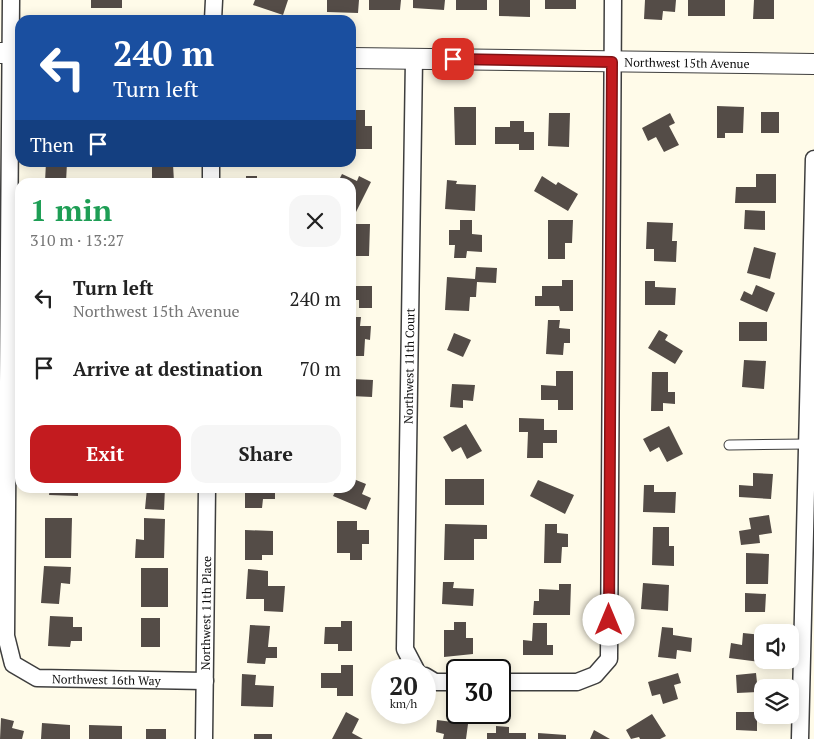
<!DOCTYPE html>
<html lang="en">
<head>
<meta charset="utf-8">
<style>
  :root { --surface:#fff; --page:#f6f6f6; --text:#222; --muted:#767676; --accent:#c31b1f }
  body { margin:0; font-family:"PT Serif",serif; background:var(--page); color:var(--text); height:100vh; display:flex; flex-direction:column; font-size:19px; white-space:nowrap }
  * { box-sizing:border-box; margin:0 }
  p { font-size:16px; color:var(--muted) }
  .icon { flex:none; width:28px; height:28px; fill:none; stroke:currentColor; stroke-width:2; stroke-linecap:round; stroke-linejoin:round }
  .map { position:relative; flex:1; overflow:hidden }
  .side { position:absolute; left:15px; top:178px; width:341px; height:315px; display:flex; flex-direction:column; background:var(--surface); border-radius:15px; box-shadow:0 2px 12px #0003 }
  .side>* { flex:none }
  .banner { position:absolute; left:15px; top:15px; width:341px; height:152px; border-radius:15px; box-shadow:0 2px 12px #0003; background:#1a4fa0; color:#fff; overflow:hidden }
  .controls { position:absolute; left:754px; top:624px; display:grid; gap:10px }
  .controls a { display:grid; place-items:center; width:45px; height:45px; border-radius:10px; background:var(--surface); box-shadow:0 2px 12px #0003; font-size:25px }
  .speed { position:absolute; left:371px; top:659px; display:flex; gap:10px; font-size:25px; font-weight:700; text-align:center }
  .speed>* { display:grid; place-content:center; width:65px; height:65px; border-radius:50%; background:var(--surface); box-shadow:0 2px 12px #0003; line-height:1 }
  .speed small { font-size:12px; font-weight:400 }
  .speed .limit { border:2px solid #111; border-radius:8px; background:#fff; color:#111 }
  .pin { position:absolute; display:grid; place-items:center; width:42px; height:42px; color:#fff; margin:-21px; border-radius:10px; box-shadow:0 2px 8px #0006 }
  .me { position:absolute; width:55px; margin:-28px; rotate:0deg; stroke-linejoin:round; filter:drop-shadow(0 0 4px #0008) }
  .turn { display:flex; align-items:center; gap:18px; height:105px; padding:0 15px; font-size:22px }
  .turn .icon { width:65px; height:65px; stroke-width:2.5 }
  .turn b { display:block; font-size:35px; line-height:42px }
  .then { display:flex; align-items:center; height:48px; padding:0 15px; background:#0003; gap:10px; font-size:19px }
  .round { display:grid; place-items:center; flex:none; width:52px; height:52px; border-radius:15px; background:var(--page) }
  .headline { display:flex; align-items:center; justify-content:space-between; height:85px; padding:0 15px }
  h1 { font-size:30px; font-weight:800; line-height:38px; color:#1e9e55 }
  .primary-button { display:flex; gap:10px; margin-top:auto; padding:10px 15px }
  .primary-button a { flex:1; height:58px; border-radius:15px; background:var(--accent); color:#fff; font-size:20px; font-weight:800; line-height:58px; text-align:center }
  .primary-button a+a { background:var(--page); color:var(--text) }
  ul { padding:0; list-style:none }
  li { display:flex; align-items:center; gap:15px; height:70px; padding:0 15px }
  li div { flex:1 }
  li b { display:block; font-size:19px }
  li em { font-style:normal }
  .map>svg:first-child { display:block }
  .building { fill:#544c47 }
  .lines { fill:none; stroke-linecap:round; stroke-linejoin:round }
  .service-casing { stroke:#3e3e3e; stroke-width:11 }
  .minor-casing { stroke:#3e3e3e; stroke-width:19 }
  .tertiary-casing { stroke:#3e3e3e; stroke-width:22 }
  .service { stroke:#fff; stroke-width:9 }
  .minor { stroke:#fff; stroke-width:16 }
  .tertiary { stroke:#fff; stroke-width:20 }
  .route-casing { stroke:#7f1214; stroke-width:12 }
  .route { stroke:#c31b1f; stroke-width:9 }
  .labels { text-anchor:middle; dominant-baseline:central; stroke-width:5; stroke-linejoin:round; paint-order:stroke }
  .street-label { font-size:12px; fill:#0b0b0b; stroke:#fff }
</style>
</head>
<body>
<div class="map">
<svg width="814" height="739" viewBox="0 0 814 739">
  <rect width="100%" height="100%" fill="#fffbe9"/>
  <!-- building -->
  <path class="building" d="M 91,0 L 122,0 L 122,8 L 91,8 Z
    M 255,0 L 288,0 L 283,15 L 253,5 Z
    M 327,0 L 359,0 L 358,13 L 327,12 Z
    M 369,0 L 401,0 L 400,10 L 369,10 Z
    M 413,0 L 445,0 L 444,10 L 413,8 Z
    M 456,0 L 487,0 L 487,10 L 456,10 Z
    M 499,0 L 530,0 L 530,17 L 499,16 Z
    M 545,0 L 576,0 L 576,9 L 545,9 Z
    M 645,0 L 676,0 L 675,12 L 663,11 L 662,20 L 644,19 Z
    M 688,0 L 725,0 L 725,16 L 688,16 Z
    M 754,0 L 774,0 L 774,19 L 753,19 Z
    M 717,106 L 744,107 L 743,133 L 725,133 L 725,138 L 717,138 Z
    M 454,107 L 476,107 L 476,145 L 455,145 Z
    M 351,110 L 365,110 L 365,126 L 372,126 L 372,149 L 351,149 Z
    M 761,112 L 779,112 L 779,133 L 761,133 Z
    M 549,113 L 570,113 L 569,147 L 548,146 Z
    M 670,113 L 675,123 L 669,126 L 679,145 L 664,152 L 656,137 L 648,141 L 642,128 Z
    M 510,121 L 524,121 L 524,132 L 534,132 L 534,150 L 519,150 L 519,144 L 495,144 L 495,127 L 510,127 Z
    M 46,162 L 67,163 L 66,182 L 45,182 Z
    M 173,164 L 174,182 L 152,182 L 152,165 Z
    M 342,174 L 357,181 L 359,176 L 371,182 L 356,212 L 351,210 L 351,182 L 338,182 Z
    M 756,174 L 776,174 L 776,203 L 735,203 L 736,187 L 756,187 Z
    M 246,176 L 257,176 L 257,182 L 246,182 Z
    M 542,176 L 556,185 L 558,182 L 578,194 L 568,211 L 534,191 Z
    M 447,180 L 457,181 L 456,184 L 476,185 L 475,211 L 445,209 Z
    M 745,210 L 765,211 L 765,230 L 744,229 Z
    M 460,220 L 472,220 L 472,234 L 482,235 L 482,252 L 467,251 L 466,258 L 454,258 L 455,245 L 449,245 L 449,230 L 460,230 Z
    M 548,220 L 573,220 L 572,243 L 565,243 L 565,259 L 548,259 Z
    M 647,222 L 673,223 L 672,241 L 677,241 L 676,262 L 654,261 L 654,249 L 646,249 Z
    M 351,224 L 370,224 L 369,256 L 351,256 Z
    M 754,247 L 776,253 L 770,279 L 747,273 Z
    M 476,267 L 497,268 L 496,283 L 477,282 L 476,297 L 470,297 L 469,311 L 445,310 L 447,277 L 475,279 Z
    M 562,280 L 573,280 L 573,311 L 560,311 L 559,306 L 535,306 L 535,296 L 542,296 L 542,286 L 562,286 Z
    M 645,281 L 655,281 L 655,287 L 676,288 L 675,305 L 645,305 Z
    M 756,285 L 775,293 L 767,312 L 740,300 L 744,291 L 752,295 Z
    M 351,286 L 372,286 L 372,308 L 359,308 L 359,300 L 351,300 Z
    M 351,317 L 361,317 L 360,326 L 371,326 L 370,340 L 365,339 L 364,356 L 351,356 Z
    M 548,320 L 560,320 L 559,328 L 570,329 L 570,343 L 564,343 L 563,355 L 546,354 Z
    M 739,322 L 767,322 L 767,341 L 739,341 Z
    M 659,330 L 668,335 L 665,340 L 683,351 L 675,364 L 648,348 Z
    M 454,333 L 471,340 L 463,357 L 447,350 Z
    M 744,360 L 766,361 L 764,389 L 742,387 Z
    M 556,371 L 573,371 L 573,410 L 558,410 L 558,400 L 541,400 L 541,385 L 556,386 Z
    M 652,372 L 668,372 L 668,392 L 675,392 L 675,404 L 663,403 L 663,411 L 651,411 Z
    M 351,379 L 373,380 L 372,397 L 351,396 Z
    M 452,384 L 475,385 L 473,401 L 463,400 L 463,408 L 450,407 Z
    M 519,418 L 544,419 L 544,430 L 557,430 L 557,443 L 543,443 L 543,458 L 527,458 L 528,432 L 519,432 Z
    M 466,424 L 482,451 L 467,459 L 461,447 L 452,452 L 443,437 Z
    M 669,426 L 683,454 L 667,462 L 659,447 L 650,452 L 643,439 Z
    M 753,473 L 773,474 L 771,499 L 739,497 L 739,485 L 753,486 Z
    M 351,478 L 366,484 L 362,494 L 371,498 L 366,510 L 333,496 L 337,488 L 351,488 Z
    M 445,479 L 484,479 L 484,505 L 445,505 Z
    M 538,480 L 574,495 L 565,514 L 530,496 Z
    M 644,485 L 654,485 L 654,492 L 676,492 L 675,513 L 643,512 Z
    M 50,488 L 78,488 L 78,496 L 49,495 Z
    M 147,488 L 165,488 L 164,510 L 145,509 Z
    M 245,488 L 275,488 L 275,499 L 263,499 L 262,508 L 245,508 Z
    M 769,515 L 772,533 L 759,535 L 760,543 L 741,545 L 739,531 L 751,529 L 749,518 Z
    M 45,518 L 72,518 L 71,558 L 45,558 Z
    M 144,518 L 165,519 L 164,558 L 135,558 L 136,539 L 144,540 Z
    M 337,521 L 357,521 L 357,530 L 369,530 L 369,544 L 362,544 L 362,560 L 350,560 L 350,553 L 337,553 Z
    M 445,524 L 487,525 L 487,539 L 474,539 L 474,560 L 444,560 Z
    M 545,524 L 557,524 L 557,533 L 568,534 L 568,547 L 562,547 L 561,563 L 544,563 Z
    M 653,527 L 669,527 L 669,546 L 674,546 L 674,566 L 652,565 Z
    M 245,530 L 273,531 L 273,555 L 262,555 L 262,560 L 245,560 Z
    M 746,553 L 769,554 L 768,584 L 746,584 Z
    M 44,566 L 71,567 L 70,584 L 61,583 L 59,604 L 41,603 Z
    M 141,568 L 168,568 L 168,607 L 141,607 Z
    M 248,569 L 268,571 L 268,586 L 285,586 L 283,612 L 264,611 L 264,599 L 246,599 Z
    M 443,582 L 454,582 L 453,588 L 474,589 L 473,606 L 442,604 Z
    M 643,583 L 669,585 L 668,611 L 641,609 Z
    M 559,584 L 571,584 L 570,615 L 533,615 L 534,601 L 539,601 L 539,589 L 559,590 Z
    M 745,593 L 766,594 L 765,612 L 745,612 Z
    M 50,616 L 73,617 L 73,627 L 82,627 L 82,641 L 71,641 L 70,647 L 48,646 Z
    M 141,618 L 160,618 L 160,647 L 141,647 Z
    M 341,621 L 352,621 L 352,651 L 338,651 L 338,644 L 324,644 L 325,627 L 341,627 Z
    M 454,622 L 466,622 L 466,638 L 473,638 L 473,654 L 444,657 L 444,630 L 454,630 Z
    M 533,623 L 547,623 L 547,645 L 553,645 L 553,655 L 523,655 L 523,640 L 532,641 Z
    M 250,625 L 270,626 L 268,647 L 277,647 L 277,658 L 266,658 L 265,664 L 247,663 Z
    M 662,627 L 673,628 L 673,635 L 692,638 L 691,652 L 677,650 L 676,659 L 658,657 Z
    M 743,633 L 762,635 L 760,662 L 729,658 L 731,643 L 742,645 Z
    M 341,665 L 353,665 L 353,696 L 337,696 L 337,688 L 321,688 L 321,673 L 341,673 Z
    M 678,673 L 681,683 L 674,685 L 678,699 L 663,704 L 660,694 L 652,696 L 648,682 Z
    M 756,673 L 758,692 L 737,693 L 736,675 Z
    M 242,674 L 256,675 L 255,685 L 274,686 L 273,707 L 241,706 Z
    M 346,712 L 359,719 L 352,733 L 363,739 L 332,739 Z
    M 736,712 L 757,712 L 757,731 L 736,730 Z
    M 652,714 L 666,736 L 660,739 L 640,739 L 639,737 L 631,739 L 626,730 Z
    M 1,718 L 14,721 L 12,728 L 24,731 L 22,739 L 0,739 Z
    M 437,720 L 468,724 L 466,739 L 443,739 L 444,734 L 436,732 Z
    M 42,723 L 70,725 L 70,739 L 41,739 Z
    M 89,725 L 122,726 L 122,739 L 89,739 Z
    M 496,726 L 509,727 L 509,733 L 526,733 L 526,739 L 487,739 L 487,733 L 496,733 Z
    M 146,729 L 166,729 L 166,739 L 146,739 Z
    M 594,730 L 610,739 L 590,739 Z
    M 538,733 L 566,735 L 566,739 L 538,739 Z
    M 254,734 L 272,734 L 272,739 L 254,739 Z"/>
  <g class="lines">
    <defs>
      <path id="service" d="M 729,445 L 807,444"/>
      <g id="minor">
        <path id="s1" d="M 11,0 L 6,636 L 13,664 L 37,678 L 205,681"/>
        <path d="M 213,20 L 214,0"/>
        <path d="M 414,59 L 405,649 L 416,670"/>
        <path d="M 211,182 L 211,162"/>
        <path d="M 425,676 L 435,682 L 458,682"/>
        <path d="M 500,682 L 577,682 L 595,675 L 609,659 L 613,0"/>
        <path id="s2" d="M 204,739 L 207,488"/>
        <path d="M 800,739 L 814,159"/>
      </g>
      <g id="tertiary">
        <path d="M 0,53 L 20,53"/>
        <path id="s3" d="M 351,58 L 814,64"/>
      </g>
    </defs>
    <!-- service casing -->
    <use href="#service" class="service-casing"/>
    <!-- minor casing -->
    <use href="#minor" class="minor-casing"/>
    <!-- tertiary casing -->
    <use href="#tertiary" class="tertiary-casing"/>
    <!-- service -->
    <use href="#service" class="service"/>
    <!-- minor -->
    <use href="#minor" class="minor"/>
    <!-- tertiary -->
    <use href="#tertiary" class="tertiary"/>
  </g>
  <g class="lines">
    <defs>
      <path id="route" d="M 453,59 L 612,62 L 609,620"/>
    </defs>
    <!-- route casing -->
    <use href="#route" class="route-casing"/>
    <!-- route -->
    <use href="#route" class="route"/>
  </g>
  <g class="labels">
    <!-- street labels -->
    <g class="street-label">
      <text stroke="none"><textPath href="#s3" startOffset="336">Northwest 15th Avenue</textPath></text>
      <text transform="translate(409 366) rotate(-89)">Northwest 11th Court</text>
      <text stroke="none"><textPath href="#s2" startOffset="126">Northwest 11th Place</textPath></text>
      <text stroke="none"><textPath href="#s1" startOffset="762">Northwest 16th Way</textPath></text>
    </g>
  </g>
</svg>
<div class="controls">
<a><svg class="icon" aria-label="sound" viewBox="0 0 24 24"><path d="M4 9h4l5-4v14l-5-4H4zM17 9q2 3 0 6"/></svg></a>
<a><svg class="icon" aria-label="layers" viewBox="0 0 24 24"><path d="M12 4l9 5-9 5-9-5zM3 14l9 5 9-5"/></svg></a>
</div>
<div class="speed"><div>20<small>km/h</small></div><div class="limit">30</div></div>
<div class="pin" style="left:453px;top:59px;background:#d93025"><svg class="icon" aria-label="arrive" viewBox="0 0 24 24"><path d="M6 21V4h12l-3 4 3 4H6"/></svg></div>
<svg class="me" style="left:609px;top:620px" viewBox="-20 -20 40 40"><circle r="19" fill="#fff"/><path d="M0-13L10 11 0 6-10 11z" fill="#c31b1f"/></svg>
<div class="banner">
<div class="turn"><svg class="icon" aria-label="left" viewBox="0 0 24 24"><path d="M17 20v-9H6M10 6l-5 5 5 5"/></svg><div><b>240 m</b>Turn left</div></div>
<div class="then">Then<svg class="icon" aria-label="arrive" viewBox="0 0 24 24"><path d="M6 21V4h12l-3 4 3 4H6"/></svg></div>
</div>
<section class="side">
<div class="headline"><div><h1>1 min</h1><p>310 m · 13:27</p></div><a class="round"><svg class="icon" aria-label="close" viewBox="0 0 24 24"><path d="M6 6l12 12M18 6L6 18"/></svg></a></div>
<ul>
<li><svg class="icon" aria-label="left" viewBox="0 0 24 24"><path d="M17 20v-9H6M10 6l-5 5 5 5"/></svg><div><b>Turn left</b><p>Northwest 15th Avenue</p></div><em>240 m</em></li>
<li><svg class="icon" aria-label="arrive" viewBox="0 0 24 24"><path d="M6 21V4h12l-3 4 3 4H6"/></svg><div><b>Arrive at destination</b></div><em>70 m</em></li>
</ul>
<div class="primary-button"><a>Exit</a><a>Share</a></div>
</section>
</div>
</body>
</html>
